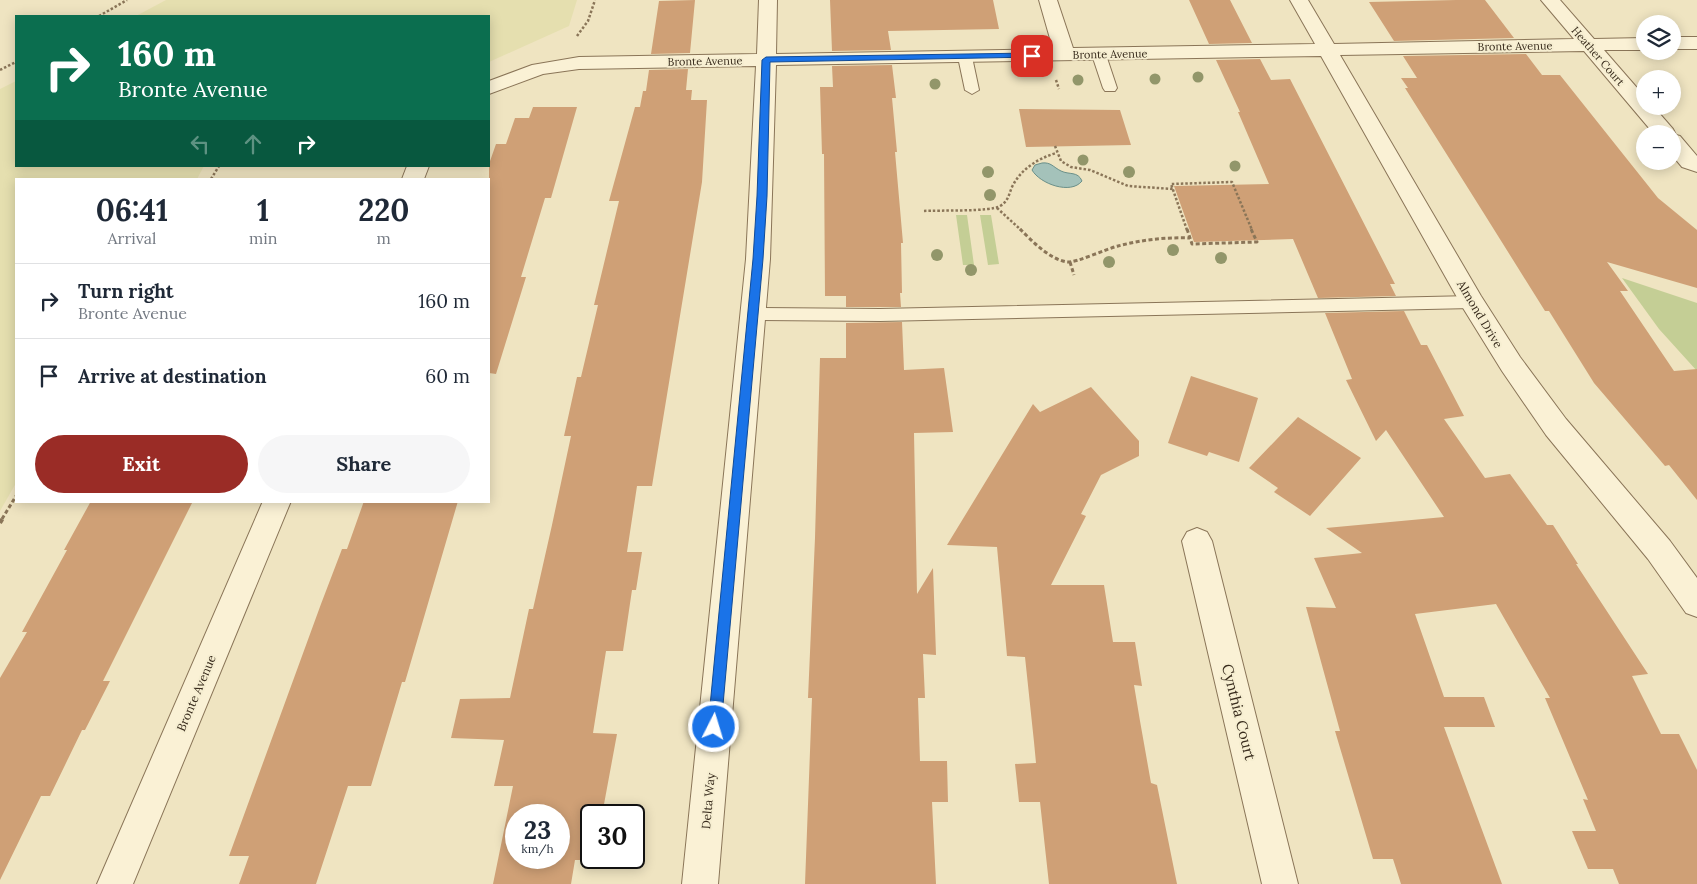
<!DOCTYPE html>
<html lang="en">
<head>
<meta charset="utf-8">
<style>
  :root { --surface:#fff; --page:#f6f6f7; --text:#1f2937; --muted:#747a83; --line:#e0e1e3; --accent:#9a2c26 }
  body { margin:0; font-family:Lora,serif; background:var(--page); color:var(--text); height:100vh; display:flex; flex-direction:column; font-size:19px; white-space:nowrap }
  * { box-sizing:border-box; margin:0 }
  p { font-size:16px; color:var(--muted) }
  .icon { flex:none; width:28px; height:28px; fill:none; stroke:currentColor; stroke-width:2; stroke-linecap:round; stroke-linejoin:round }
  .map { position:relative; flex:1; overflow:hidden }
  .drawer { position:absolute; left:15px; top:178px; width:475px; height:325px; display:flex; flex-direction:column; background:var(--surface); border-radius:0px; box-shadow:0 2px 12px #0003 }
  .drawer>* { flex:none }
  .banner { position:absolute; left:15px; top:15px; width:475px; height:152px; border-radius:0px; box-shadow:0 2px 12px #0003; background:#0b6e4f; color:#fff; overflow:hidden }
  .buttons { position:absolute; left:1636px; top:15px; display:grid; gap:10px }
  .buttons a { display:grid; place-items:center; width:45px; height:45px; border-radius:50%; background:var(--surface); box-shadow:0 2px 12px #0003; font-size:25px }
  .speed { position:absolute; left:505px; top:804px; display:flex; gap:10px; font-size:25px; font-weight:700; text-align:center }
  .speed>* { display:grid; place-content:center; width:65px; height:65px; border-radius:50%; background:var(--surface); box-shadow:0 2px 12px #0003; line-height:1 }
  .speed small { font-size:12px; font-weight:400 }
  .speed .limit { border:2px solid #111; border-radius:8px; background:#fff; color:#111 }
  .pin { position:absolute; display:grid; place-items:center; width:42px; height:42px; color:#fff; margin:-21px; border-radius:10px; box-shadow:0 2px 8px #0006 }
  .me { position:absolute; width:55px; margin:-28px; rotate:5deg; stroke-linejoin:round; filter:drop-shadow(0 0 4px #0008) }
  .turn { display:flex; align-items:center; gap:18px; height:105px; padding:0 20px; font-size:22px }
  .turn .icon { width:65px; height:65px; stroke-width:2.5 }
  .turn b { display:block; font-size:35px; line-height:42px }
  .lanes { display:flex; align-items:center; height:48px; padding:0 20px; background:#0003; justify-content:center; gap:25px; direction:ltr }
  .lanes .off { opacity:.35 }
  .eta { display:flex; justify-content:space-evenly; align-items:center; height:85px; text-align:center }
  .eta b { font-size:30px; font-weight:800; line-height:35px }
  .cta { display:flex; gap:10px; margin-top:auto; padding:10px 20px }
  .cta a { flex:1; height:58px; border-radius:30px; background:var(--accent); color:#fff; font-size:20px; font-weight:800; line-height:58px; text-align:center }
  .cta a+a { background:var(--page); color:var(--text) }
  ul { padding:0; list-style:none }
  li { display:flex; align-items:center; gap:15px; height:75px; padding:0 20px; border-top:1px solid var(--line) }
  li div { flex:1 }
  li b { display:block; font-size:19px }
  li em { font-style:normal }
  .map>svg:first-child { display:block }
  .farmland { fill:#e5dfaf }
  .green { fill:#c4ce95 }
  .water { fill:#a4c2ba; stroke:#6b9089 }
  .building { fill:#cfa076; fill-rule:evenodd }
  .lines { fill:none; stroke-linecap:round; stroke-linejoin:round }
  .lane-casing { stroke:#8a7558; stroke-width:2 }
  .street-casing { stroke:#8a7558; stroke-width:2 }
  .path-far2 { stroke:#8a7558; stroke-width:2.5; stroke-dasharray:2.5 2; stroke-linecap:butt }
  .path-far1 { stroke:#8a7558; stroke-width:3; stroke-dasharray:4 2.5; stroke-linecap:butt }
  .path { stroke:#8a7558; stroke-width:4; stroke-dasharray:4.5 3; stroke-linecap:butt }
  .lane { fill:#faf1d5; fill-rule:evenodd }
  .street { fill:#faf1d5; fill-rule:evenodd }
  .tree { fill:#92966a }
  .route { fill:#1a73e8; stroke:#114b97 }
  .labels { text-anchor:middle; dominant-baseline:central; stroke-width:4; stroke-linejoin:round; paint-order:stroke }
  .far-street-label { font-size:11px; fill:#392c1d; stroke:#f6eed1 }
  .street-label { font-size:12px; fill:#392c1d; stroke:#f6eed1 }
  .near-street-label { font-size:15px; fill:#392c1d; stroke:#f6eed1 }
</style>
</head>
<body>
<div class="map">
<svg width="1697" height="884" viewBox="0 0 1697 884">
  <rect width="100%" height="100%" fill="#efe4c1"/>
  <!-- farmland -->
  <path class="farmland" d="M 166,0 L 577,0 L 569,26 L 489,62 L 489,16 L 136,16 Z
    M 16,81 L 16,166 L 204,166 L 197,179 L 16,179 L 16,483 L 0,511 L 0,89 Z"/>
  <!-- green -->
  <path class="green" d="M 956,215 L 967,215 L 974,265 L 963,265 Z
    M 980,215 L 991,215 L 999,264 L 988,265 Z
    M 1622,278 L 1697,303 L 1697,371 L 1659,329 Z"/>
  <!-- water -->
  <path class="water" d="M 1042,163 C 1051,162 1053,167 1061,171 C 1069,175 1078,171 1082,181 C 1071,195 1040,184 1032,170 L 1035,165 Z"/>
  <!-- building -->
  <path class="building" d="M 695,0 L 690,53 L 651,54 L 659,1 Z
    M 830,0 L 993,0 L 999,29 L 888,31 L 891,50 L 832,51 Z
    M 1189,0 L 1230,0 L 1252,43 L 1209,44 Z
    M 1456,0 L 1485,0 L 1514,38 L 1394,41 L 1369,2 Z
    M 1526,54 L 1542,75 L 1560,75 L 1658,198 L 1697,230 L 1697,288 L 1607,262 L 1628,291 L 1620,291 L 1674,371 L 1697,369 L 1697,500 L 1669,465 L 1665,466 L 1594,383 L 1549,311 L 1545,311 L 1483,212 L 1405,88 L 1408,88 L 1401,78 L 1417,78 L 1403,56 Z
    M 1260,59 L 1271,80 L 1290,79 L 1395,284 L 1390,284 L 1396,296 L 1318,298 L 1293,239 L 1194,242 L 1174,186 L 1269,184 L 1238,112 L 1240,112 L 1216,60 Z
    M 892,65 L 896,98 L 892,98 L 897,152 L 895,152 L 903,243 L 901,243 L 902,293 L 900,293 L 901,307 L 846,307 L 846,296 L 825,296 L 824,154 L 822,154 L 820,87 L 833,87 L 832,66 Z
    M 688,69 L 686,90 L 692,90 L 691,100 L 707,100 L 702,182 L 652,486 L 637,486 L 627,552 L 642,552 L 636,590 L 632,590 L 623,651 L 606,651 L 593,733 L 617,734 L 602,815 L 591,815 L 591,858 L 596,858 L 596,860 L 575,860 L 571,884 L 493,884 L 513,786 L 494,786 L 504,740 L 451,738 L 460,699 L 510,698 L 529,609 L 533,609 L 552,525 L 571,436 L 564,436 L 577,377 L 581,377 L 598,305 L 594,305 L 619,201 L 609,201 L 635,107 L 640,107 L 643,91 L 646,91 L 649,70 ZM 516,815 L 559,815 L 559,858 L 516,858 Z
    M 533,107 L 577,107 L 551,198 L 545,198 L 521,277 L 526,277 L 496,374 L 489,373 L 489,164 L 496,144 L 506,144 L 515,118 L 529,118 Z
    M 1019,109 L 1120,110 L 1131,145 L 1026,147 Z
    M 1404,311 L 1421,345 L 1427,345 L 1464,416 L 1444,419 L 1485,478 L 1510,474 L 1547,525 L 1553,525 L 1578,564 L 1576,564 L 1648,674 L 1632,676 L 1661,734 L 1679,734 L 1697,770 L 1697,884 L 1619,884 L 1613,869 L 1588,869 L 1572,831 L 1596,831 L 1583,799 L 1588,800 L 1545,698 L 1550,698 L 1496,604 L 1415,614 L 1444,697 L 1484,697 L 1495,727 L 1444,727 L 1502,884 L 1401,884 L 1393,859 L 1373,859 L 1335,731 L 1340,731 L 1306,607 L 1336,608 L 1314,558 L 1362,553 L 1326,528 L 1444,517 L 1386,430 L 1376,441 L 1346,380 L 1352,379 L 1325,313 Z
    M 902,322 L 904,370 L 944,368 L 953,432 L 914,433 L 917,594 L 933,568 L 936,655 L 923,654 L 925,698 L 918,698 L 920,761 L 947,761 L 948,802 L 932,802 L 936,884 L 805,884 L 812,698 L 808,698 L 815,538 L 820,358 L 846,358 L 846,323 Z
    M 1191,376 L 1258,398 L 1239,462 L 1209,452 L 1207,456 L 1168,443 Z
    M 1091,387 L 1139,441 L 1139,456 L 1101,475 L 1081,514 L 1086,516 L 1051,585 L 1104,585 L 1113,642 L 1135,642 L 1142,686 L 1134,685 L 1140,721 L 1151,783 L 1157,785 L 1177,884 L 1049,884 L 1040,802 L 1019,802 L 1015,764 L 1036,763 L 1034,742 L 1025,657 L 1007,656 L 997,547 L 947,545 L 1033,404 L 1040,412 Z
    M 1298,417 L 1361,458 L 1310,516 L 1274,492 L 1278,488 L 1249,468 Z
    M 91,501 L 193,501 L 103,681 L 110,681 L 85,730 L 82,730 L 50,796 L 41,796 L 0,880 L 0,678 L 27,632 L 22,632 L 67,550 L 64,550 Z
    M 364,501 L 458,501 L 405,682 L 402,682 L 371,786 L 348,786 L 316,884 L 239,884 L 249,856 L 229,856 L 321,604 L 342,549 L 347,549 Z"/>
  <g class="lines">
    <defs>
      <path id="lane" d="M 1099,51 L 1106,55 L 1117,88 L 1115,91 L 1105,91 L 1103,88 L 1092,55 Z
        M 965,53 L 972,57 L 979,90 L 972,94 L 965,90 L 958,57 Z
        M 1472,296 L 1478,298 L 1480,302 L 1478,306 L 1472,308 L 880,321 L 753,320 L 747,318 L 745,314 L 747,310 L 753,308 L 880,309 Z"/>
      <path id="street" d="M 759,0 L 777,0 L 776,54 L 1053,49 L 1039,0 L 1057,0 L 1073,48 L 1315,44 L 1290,0 L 1308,0 L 1334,44 L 1574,39 L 1541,0 L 1560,0 L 1594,39 L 1645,38 L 1645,50 L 1604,50 L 1645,97 L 1645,106 L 1653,106 L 1673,129 L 1676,135 L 1680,136 L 1697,156 L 1697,172 L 1682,167 L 1672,155 L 1672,134 L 1654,134 L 1584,51 L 1340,55 L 1481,296 L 1520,357 L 1566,419 L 1670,541 L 1697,578 L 1697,617 L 1686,613 L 1648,559 L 1546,435 L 1502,371 L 1463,308 L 1321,56 L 776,65 L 770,259 L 718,884 L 682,884 L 746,259 L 756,66 L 579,69 L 543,74 L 489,94 L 489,81 L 532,65 L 579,57 L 757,54 Z
        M 1672,37 L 1697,37 L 1697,49 L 1672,49 Z
        M 407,166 L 429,166 L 424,179 L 402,179 Z
        M 263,501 L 291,501 L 133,884 L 97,884 Z
        M 1197,528 L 1207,532 L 1212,541 L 1298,884 L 1262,884 L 1182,541 L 1187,532 Z"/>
    </defs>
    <!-- lane casing -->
    <use href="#lane" class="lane-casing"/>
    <!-- street casing -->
    <use href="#street" class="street-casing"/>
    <!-- path-far2 -->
    <path class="path-far2" d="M 99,16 L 127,0
      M 577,36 L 588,21 L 595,0
      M 0,70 L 16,62
      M 1056,80 L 1059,89
      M 1055,146 L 1061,161 L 1071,167 L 1090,170 L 1128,186 L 1173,189
      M 211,179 L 219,166
      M 997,208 L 1021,230
      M 924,211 C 938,210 991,212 1000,206 C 1008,202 1009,194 1012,187 C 1021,169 1037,159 1056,153
      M 1187,230 L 1171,184 L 1232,182 L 1252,230"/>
    <!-- path-far1 -->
    <path class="path-far1" d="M 1020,229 C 1032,241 1049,259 1067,262 C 1076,263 1106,249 1118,246 C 1141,240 1165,237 1190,238
      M 1187,229 L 1192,244 L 1257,242 L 1251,229
      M 1070,262 L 1074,275
      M 2,519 L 16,496"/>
    <!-- path -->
    <path class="path" d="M 0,523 L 3,518"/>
    <!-- lane -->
    <use href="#lane" class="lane"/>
    <!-- street -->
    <use href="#street" class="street"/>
  </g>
  <!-- trees -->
  <g class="tree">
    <circle cx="1198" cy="77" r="5.5"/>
    <circle cx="1155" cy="79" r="5.5"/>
    <circle cx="1078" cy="80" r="5.5"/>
    <circle cx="935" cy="84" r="5.5"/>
    <circle cx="1083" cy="160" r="5.5"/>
    <circle cx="1235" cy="166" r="5.5"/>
    <circle cx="988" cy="172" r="6"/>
    <circle cx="1129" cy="172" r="6"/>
    <circle cx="990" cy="195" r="6"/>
    <circle cx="1173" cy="250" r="6"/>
    <circle cx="937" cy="255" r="6"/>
    <circle cx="1221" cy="258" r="6"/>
    <circle cx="1109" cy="262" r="6"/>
    <circle cx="971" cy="270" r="6"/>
  </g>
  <!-- route -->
  <path class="route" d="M 1032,53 L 1036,56 L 1035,57 L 770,62 L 767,196 L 763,259 L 721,727 L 719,732 L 714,734 L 710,732 L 708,727 L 753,259 L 757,196 L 762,60 L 766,57 Z"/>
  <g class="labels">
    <!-- far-street labels -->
    <g class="far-street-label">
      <text transform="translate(1515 46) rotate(-1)">Bronte Avenue</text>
      <text transform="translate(1110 54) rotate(-1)">Bronte Avenue</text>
      <text transform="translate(1598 56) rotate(49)">Heather Court</text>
      <text transform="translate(705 61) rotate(-1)">Bronte Avenue</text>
    </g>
    <!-- street labels -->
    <g class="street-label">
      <text transform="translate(1480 314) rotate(59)">Almond Drive</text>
      <text transform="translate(196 693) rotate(-67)">Bronte Avenue</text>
      <text transform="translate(708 801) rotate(-85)">Delta Way</text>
    </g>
    <!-- near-street labels -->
    <g class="near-street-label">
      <text transform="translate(1239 712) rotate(76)">Cynthia Court</text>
    </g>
  </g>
</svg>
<div class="buttons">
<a><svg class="icon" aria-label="layers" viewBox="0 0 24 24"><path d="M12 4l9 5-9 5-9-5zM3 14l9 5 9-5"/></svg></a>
<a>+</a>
<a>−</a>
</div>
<div class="speed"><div>23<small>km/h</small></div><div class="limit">30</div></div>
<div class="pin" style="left:1032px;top:56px;background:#d93025"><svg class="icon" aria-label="arrive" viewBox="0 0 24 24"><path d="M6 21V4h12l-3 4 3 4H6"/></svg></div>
<svg class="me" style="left:714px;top:727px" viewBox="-20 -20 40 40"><circle r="17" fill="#1a73e8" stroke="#fff" stroke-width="3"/><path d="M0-11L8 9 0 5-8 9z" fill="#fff"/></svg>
<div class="banner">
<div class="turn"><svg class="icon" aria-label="right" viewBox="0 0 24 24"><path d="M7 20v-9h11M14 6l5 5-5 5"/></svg><div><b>160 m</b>Bronte Avenue</div></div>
<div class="lanes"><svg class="icon off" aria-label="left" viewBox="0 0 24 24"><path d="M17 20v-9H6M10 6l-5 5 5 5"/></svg><svg class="icon off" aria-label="ahead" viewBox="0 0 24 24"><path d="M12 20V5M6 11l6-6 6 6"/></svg><svg class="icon" aria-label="right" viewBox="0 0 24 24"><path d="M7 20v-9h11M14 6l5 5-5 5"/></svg></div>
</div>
<section class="drawer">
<div class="eta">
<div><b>06:41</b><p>Arrival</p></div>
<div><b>1</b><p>min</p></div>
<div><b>220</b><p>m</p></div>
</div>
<ul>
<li><svg class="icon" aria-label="right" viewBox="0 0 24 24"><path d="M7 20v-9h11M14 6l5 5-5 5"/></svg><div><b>Turn right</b><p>Bronte Avenue</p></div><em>160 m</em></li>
<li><svg class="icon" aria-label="arrive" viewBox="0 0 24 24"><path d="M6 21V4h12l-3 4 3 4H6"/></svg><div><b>Arrive at destination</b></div><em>60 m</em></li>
</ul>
<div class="cta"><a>Exit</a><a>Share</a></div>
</section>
</div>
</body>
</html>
